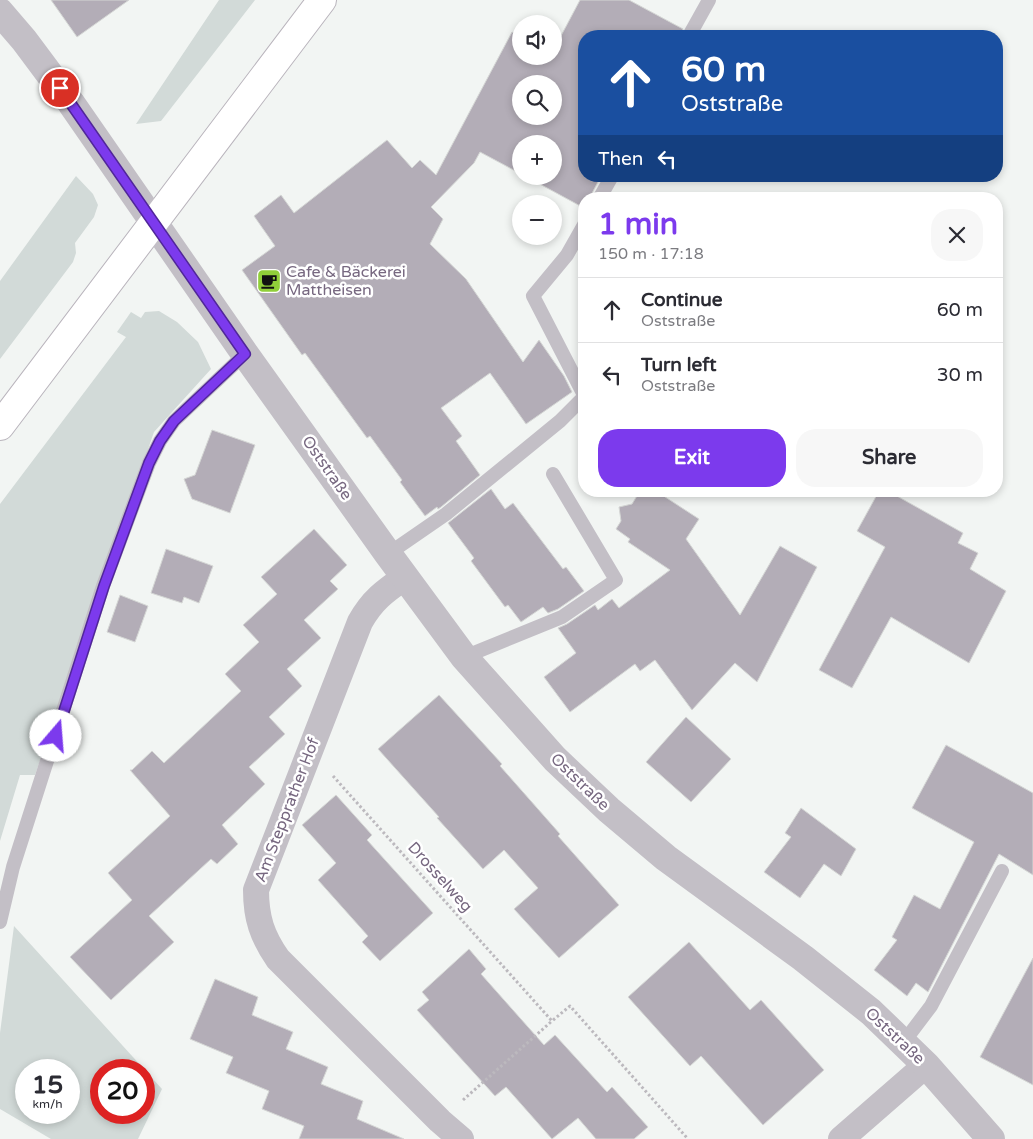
<!DOCTYPE html>
<html lang="en">
<head>
<meta charset="utf-8">
<style>
  :root { --surface:#fff; --page:#f7f7f7; --text:#2b2b33; --muted:#7c7c81; --line:#e1e1e2; --accent:#7c3aed }
  body { margin:0; font-family:"Varela Round",sans-serif; background:var(--page); color:var(--text); height:100vh; display:flex; flex-direction:column; font-size:19px; white-space:nowrap }
  * { box-sizing:border-box; margin:0 }
  p { font-size:16px; color:var(--muted) }
  .icon { flex:none; width:28px; height:28px; fill:none; stroke:currentColor; stroke-width:2; stroke-linecap:round; stroke-linejoin:round }
  .map { position:relative; flex:1; overflow:hidden }
  .details { position:absolute; left:578px; top:192px; width:425px; height:305px; display:flex; flex-direction:column; background:var(--surface); border-radius:20px; box-shadow:0 2px 8px #0003 }
  .details>* { flex:none }
  .hud { position:absolute; left:578px; top:30px; width:425px; height:152px; border-radius:20px; box-shadow:0 2px 8px #0003; background:#1a4fa0; color:#fff; overflow:hidden }
  .buttons { position:absolute; left:512px; top:15px; display:grid; gap:10px }
  .buttons a { display:grid; place-items:center; width:50px; height:50px; border-radius:50%; background:var(--surface); box-shadow:0 2px 8px #0003; font-size:25px }
  .speed { position:absolute; left:15px; top:1059px; display:flex; gap:10px; font-size:25px; font-weight:700; text-align:center }
  .speed>* { display:grid; place-content:center; width:65px; height:65px; border-radius:50%; background:var(--surface); box-shadow:0 2px 8px #0003; line-height:1 }
  .speed small { font-size:12px; font-weight:400 }
  .speed .limit { border:8px solid #d22; background:#fff; color:#111 }
  .pin { position:absolute; display:grid; place-items:center; width:42px; height:42px; color:#fff; margin:-21px; border:2px solid #fff; border-radius:50%; box-shadow:0 1px 5px #0007 }
  .me { position:absolute; width:55px; margin:-28px; rotate:18deg; stroke-linejoin:round; filter:drop-shadow(0 0 4px #0008) }
  .turn { display:flex; align-items:center; gap:18px; height:105px; padding:0 20px; font-size:22px }
  .turn .icon { width:65px; height:65px; stroke-width:2.5 }
  .turn b { display:block; font-size:35px; line-height:42px }
  .then { display:flex; align-items:center; height:48px; padding:0 20px; background:#0003; gap:10px; font-size:19px }
  .round { display:grid; place-items:center; flex:none; width:52px; height:52px; border-radius:20px; background:var(--page) }
  .summary { display:flex; align-items:center; justify-content:space-between; height:85px; padding:0 20px }
  h1 { font-size:30px; font-weight:800; line-height:38px; color:var(--accent) }
  .cta { display:flex; gap:10px; margin-top:auto; padding:10px 20px }
  .cta a { flex:1; height:58px; border-radius:20px; background:var(--accent); color:#fff; font-size:20px; font-weight:800; line-height:58px; text-align:center }
  .cta a+a { background:var(--page); color:var(--text) }
  ul { padding:0; list-style:none }
  li { display:flex; align-items:center; gap:15px; height:65px; padding:0 20px; border-top:1px solid var(--line) }
  li div { flex:1 }
  li b { display:block; font-size:19px }
  li em { font-style:normal }
  .map>svg:first-child { display:block }
  .green { fill:#d2dad8; fill-rule:evenodd }
  .building { fill:#b3adb7; stroke:#d5d7d5; fill-rule:evenodd }
  .lines { fill:none; stroke-linecap:round; stroke-linejoin:round }
  .secondary-casing { stroke:#b9b4bc; stroke-width:30 }
  .path { stroke:#bcb9be; stroke-width:3; stroke-dasharray:2.5 2.5; stroke-linecap:butt }
  .service { stroke:#c3bfc6; stroke-width:14 }
  .minor { stroke:#c3bfc6; stroke-width:26 }
  .tertiary { stroke:#c3bfc6; stroke-width:28 }
  .secondary { stroke:#fff; stroke-width:28 }
  .route-casing { stroke:#51269a; stroke-width:12 }
  .route { stroke:#7c3aed; stroke-width:9 }
  .labels { text-anchor:middle; dominant-baseline:central; stroke-width:5; stroke-linejoin:round; paint-order:stroke }
  .poi-label { font-size:16px; fill:#776880; stroke:#fff; text-anchor:start }
  .street-label { font-size:16px; fill:#776880; stroke:#fff }
</style>
</head>
<body>
<div class="map">
<svg width="1033" height="1139" viewBox="0 0 1033 1139">
  <rect width="100%" height="100%" fill="#f2f5f3"/>
  <!-- green -->
  <path class="green" d="M 219,0 L 255,0 L 161,121 L 136,124 Z
    M 76,176 L 93,194 L 98,205 L 94,217 L 75,243 L 76,253 L 73,262 L 0,359 L 0,281 Z
    M 159,311 L 177,322 L 198,342 L 211,369 L 154,432 L 35,775 L 20,775 L 0,841 L 0,504 L 126,337 L 117,332 L 131,312 L 141,318 L 145,312 Z
    M 14,926 L 162,1089 L 138,1139 L 51,1139 L 0,1109 L 0,1033 ZM 26,1070 L 69,1070 L 69,1112 L 26,1112 ZM 101,1070 L 144,1070 L 144,1112 L 101,1112 Z"/>
  <!-- building -->
  <path class="building" d="M 51,0 L 129,0 L 77,37 Z
    M 580,0 L 629,0 L 683,29 L 680,36 L 584,36 L 584,176 L 601,176 L 589,199 L 584,199 L 584,208 L 525,176 L 554,176 L 554,144 L 521,144 L 521,174 L 480,152 L 474,163 L 431,207 L 443,219 L 430,244 L 466,279 L 523,362 L 539,340 L 564,376 L 572,392 L 526,424 L 490,373 L 441,408 L 462,436 L 456,441 L 480,475 L 441,507 L 438,509 L 437,507 L 425,516 L 400,482 L 402,480 L 370,436 L 367,438 L 305,353 L 302,355 L 242,270 L 275,246 L 254,216 L 281,195 L 294,213 L 387,140 L 412,168 L 420,160 L 436,175 L 512,32 L 521,37 L 521,56 L 554,56 L 554,49 ZM 521,84 L 554,84 L 554,116 L 521,116 Z
    M 212,430 L 255,445 L 230,513 L 192,499 L 184,479 L 195,475 Z
    M 491,489 L 505,509 L 513,503 L 563,569 L 566,567 L 584,591 L 558,609 L 548,613 L 543,607 L 521,622 L 508,605 L 505,607 L 471,561 L 474,558 L 448,523 Z
    M 640,491 L 656,491 L 699,519 L 686,539 L 740,615 L 780,546 L 817,567 L 757,682 L 735,663 L 692,710 L 655,660 L 640,671 L 635,664 L 570,712 L 544,677 L 576,653 L 558,628 L 567,624 L 595,605 L 598,610 L 612,599 L 619,608 L 670,570 L 628,542 L 630,539 L 616,529 L 621,521 L 619,507 L 632,504 Z
    M 879,491 L 888,491 L 963,533 L 958,543 L 978,553 L 970,569 L 1006,591 L 969,663 L 891,617 L 852,688 L 819,670 L 885,547 L 857,531 Z
    M 314,529 L 347,565 L 330,581 L 338,589 L 304,620 L 321,638 L 287,669 L 302,686 L 269,717 L 285,734 L 249,767 L 265,784 L 222,825 L 238,844 L 217,864 L 211,859 L 149,916 L 174,942 L 111,1000 L 70,957 L 132,900 L 108,873 L 170,816 L 130,770 L 132,770 L 152,751 L 164,763 L 241,691 L 225,674 L 259,642 L 243,625 L 277,594 L 261,577 Z
    M 166,549 L 213,566 L 199,603 L 184,597 L 182,603 L 151,593 Z
    M 120,595 L 148,606 L 135,642 L 107,632 Z
    M 439,695 L 502,764 L 500,766 L 560,834 L 558,836 L 619,905 L 559,958 L 514,909 L 538,888 L 504,850 L 483,869 L 437,818 L 439,817 L 378,749 Z
    M 686,717 L 731,759 L 691,802 L 646,762 Z
    M 946,745 L 1033,793 L 1033,875 L 999,854 L 928,992 L 916,983 L 907,996 L 874,970 L 897,940 L 892,937 L 914,895 L 940,909 L 974,842 L 912,808 Z
    M 336,795 L 372,835 L 367,840 L 433,913 L 380,961 L 362,942 L 368,936 L 318,880 L 336,863 L 302,825 Z
    M 801,808 L 856,849 L 841,876 L 824,864 L 800,898 L 764,872 L 791,837 L 785,833 Z
    M 689,942 L 750,1010 L 761,1000 L 824,1070 L 763,1125 L 701,1056 L 690,1066 L 628,997 Z
    M 469,949 L 486,969 L 481,974 L 544,1045 L 555,1035 L 607,1092 L 612,1087 L 648,1127 L 634,1139 L 596,1139 L 578,1118 L 552,1139 L 506,1087 L 495,1096 L 417,1010 L 429,1000 L 422,992 Z
    M 1033,958 L 1033,1085 L 980,1057 Z
    M 215,979 L 258,997 L 252,1015 L 293,1032 L 286,1049 L 328,1067 L 321,1084 L 363,1101 L 357,1119 L 404,1139 L 299,1139 L 304,1126 L 262,1109 L 269,1091 L 226,1073 L 233,1057 L 190,1039 Z"/>
  <g class="lines">
    <defs>
      <path id="secondary" d="M 0,426 L 322,0"/>
    </defs>
    <!-- secondary casing -->
    <use href="#secondary" class="secondary-casing"/>
    <!-- path -->
    <path class="path" d="M 333,776 L 552,1021 L 570,1006 L 688,1139
      M 463,1100 L 552,1021"/>
    <!-- service -->
    <path class="service" d="M 689,36 L 709,0
      M 599,199 L 612,176
      M 584,225 L 567,255 L 533,296 L 584,395
      M 388,554 L 446,514 L 560,421 L 584,397
      M 464,657 L 562,617 L 616,580 L 553,474
      M 0,922 L 13,867 L 103,586 L 149,463 L 160,441 L 174,421 L 245,354
      M 903,1043 L 931,1006 L 1002,871"/>
    <!-- minor -->
    <path class="minor" d="M 405,577 C 385,591 372,600 360,622 L 256,890 C 256,918 262,936 278,959 L 440,1121 L 461,1139
      M 841,1139 L 926,1065"/>
    <!-- tertiary -->
    <path class="tertiary" d="M 0,12 L 24,40 L 71,103 L 245,354 L 388,554 L 464,657 L 555,759 L 609,810 L 666,858 L 803,958 L 871,1012 L 926,1065 L 991,1139"/>
    <!-- secondary -->
    <use href="#secondary" class="secondary"/>
  </g>
  <g class="lines">
    <defs>
      <path id="route" d="M 56,736 L 104,586 L 149,463 L 160,441 L 174,421 L 245,354 L 60,88"/>
    </defs>
    <!-- route casing -->
    <use href="#route" class="route-casing"/>
    <!-- route -->
    <use href="#route" class="route"/>
  </g>
  <!-- icons -->
  <defs>
    <symbol id="cafe-square" viewBox="-11 -11 22 22"><rect x="-9" y="-9" width="18" height="18" rx="4" fill="#90cf39" stroke="#fff"/><path d="M-5.5-4.5H6V0H3Q3 3.5 0 3.5H-2.5Q-5.5 3.5-5.5 0ZM3-3.2v2h1.7v-2ZM-6 4.5H4V6H-6Z" fill="#111"/></symbol>
  </defs>
  <g fill-rule="evenodd">
    <use href="#cafe-square" x="255" y="267" width="28" height="28"/>
  </g>
  <g class="labels">
    <!-- poi labels -->
    <g class="poi-label">
      <text x="286" y="272">Cafe &amp; Bäckerei<tspan x="286" dy="18">Mattheisen</tspan></text>
    </g>
    <!-- street labels -->
    <g class="street-label">
      <text transform="translate(327 468) rotate(55)">Oststraße</text>
      <text transform="translate(580 782) rotate(44)">Oststraße</text>
      <text transform="translate(287 810) rotate(-69)">Am Stepprather Hof</text>
      <text transform="translate(440 877) rotate(48)">Drosselweg</text>
      <text transform="translate(895 1036) rotate(43)">Oststraße</text>
    </g>
  </g>
</svg>
<div class="buttons">
<a><svg class="icon" aria-label="sound" viewBox="0 0 24 24"><path d="M4 9h4l5-4v14l-5-4H4zM17 9q2 3 0 6"/></svg></a>
<a><svg class="icon" aria-label="search" viewBox="0 0 24 24"><circle cx="10" cy="10" r="6"/><path d="M15 15l6 6"/></svg></a>
<a>+</a>
<a>−</a>
</div>
<div class="speed"><div>15<small>km/h</small></div><div class="limit">20</div></div>
<div class="pin" style="left:60px;top:88px;background:#d93025"><svg class="icon" aria-label="arrive" viewBox="0 0 24 24"><path d="M6 21V4h12l-3 4 3 4H6"/></svg></div>
<svg class="me" style="left:56px;top:736px" viewBox="-20 -20 40 40"><circle r="19" fill="#fff"/><path d="M0-13L10 11 0 6-10 11z" fill="#7c3aed"/></svg>
<div class="hud">
<div class="turn"><svg class="icon" aria-label="ahead" viewBox="0 0 24 24"><path d="M12 20V5M6 11l6-6 6 6"/></svg><div><b>60 m</b>Oststraße</div></div>
<div class="then">Then<svg class="icon" aria-label="left" viewBox="0 0 24 24"><path d="M17 20v-9H6M10 6l-5 5 5 5"/></svg></div>
</div>
<section class="details">
<div class="summary"><div><h1>1 min</h1><p>150 m · 17:18</p></div><a class="round"><svg class="icon" aria-label="close" viewBox="0 0 24 24"><path d="M6 6l12 12M18 6L6 18"/></svg></a></div>
<ul>
<li><svg class="icon" aria-label="ahead" viewBox="0 0 24 24"><path d="M12 20V5M6 11l6-6 6 6"/></svg><div><b>Continue</b><p>Oststraße</p></div><em>60 m</em></li>
<li><svg class="icon" aria-label="left" viewBox="0 0 24 24"><path d="M17 20v-9H6M10 6l-5 5 5 5"/></svg><div><b>Turn left</b><p>Oststraße</p></div><em>30 m</em></li>
</ul>
<div class="cta"><a>Exit</a><a>Share</a></div>
</section>
</div>
</body>
</html>
